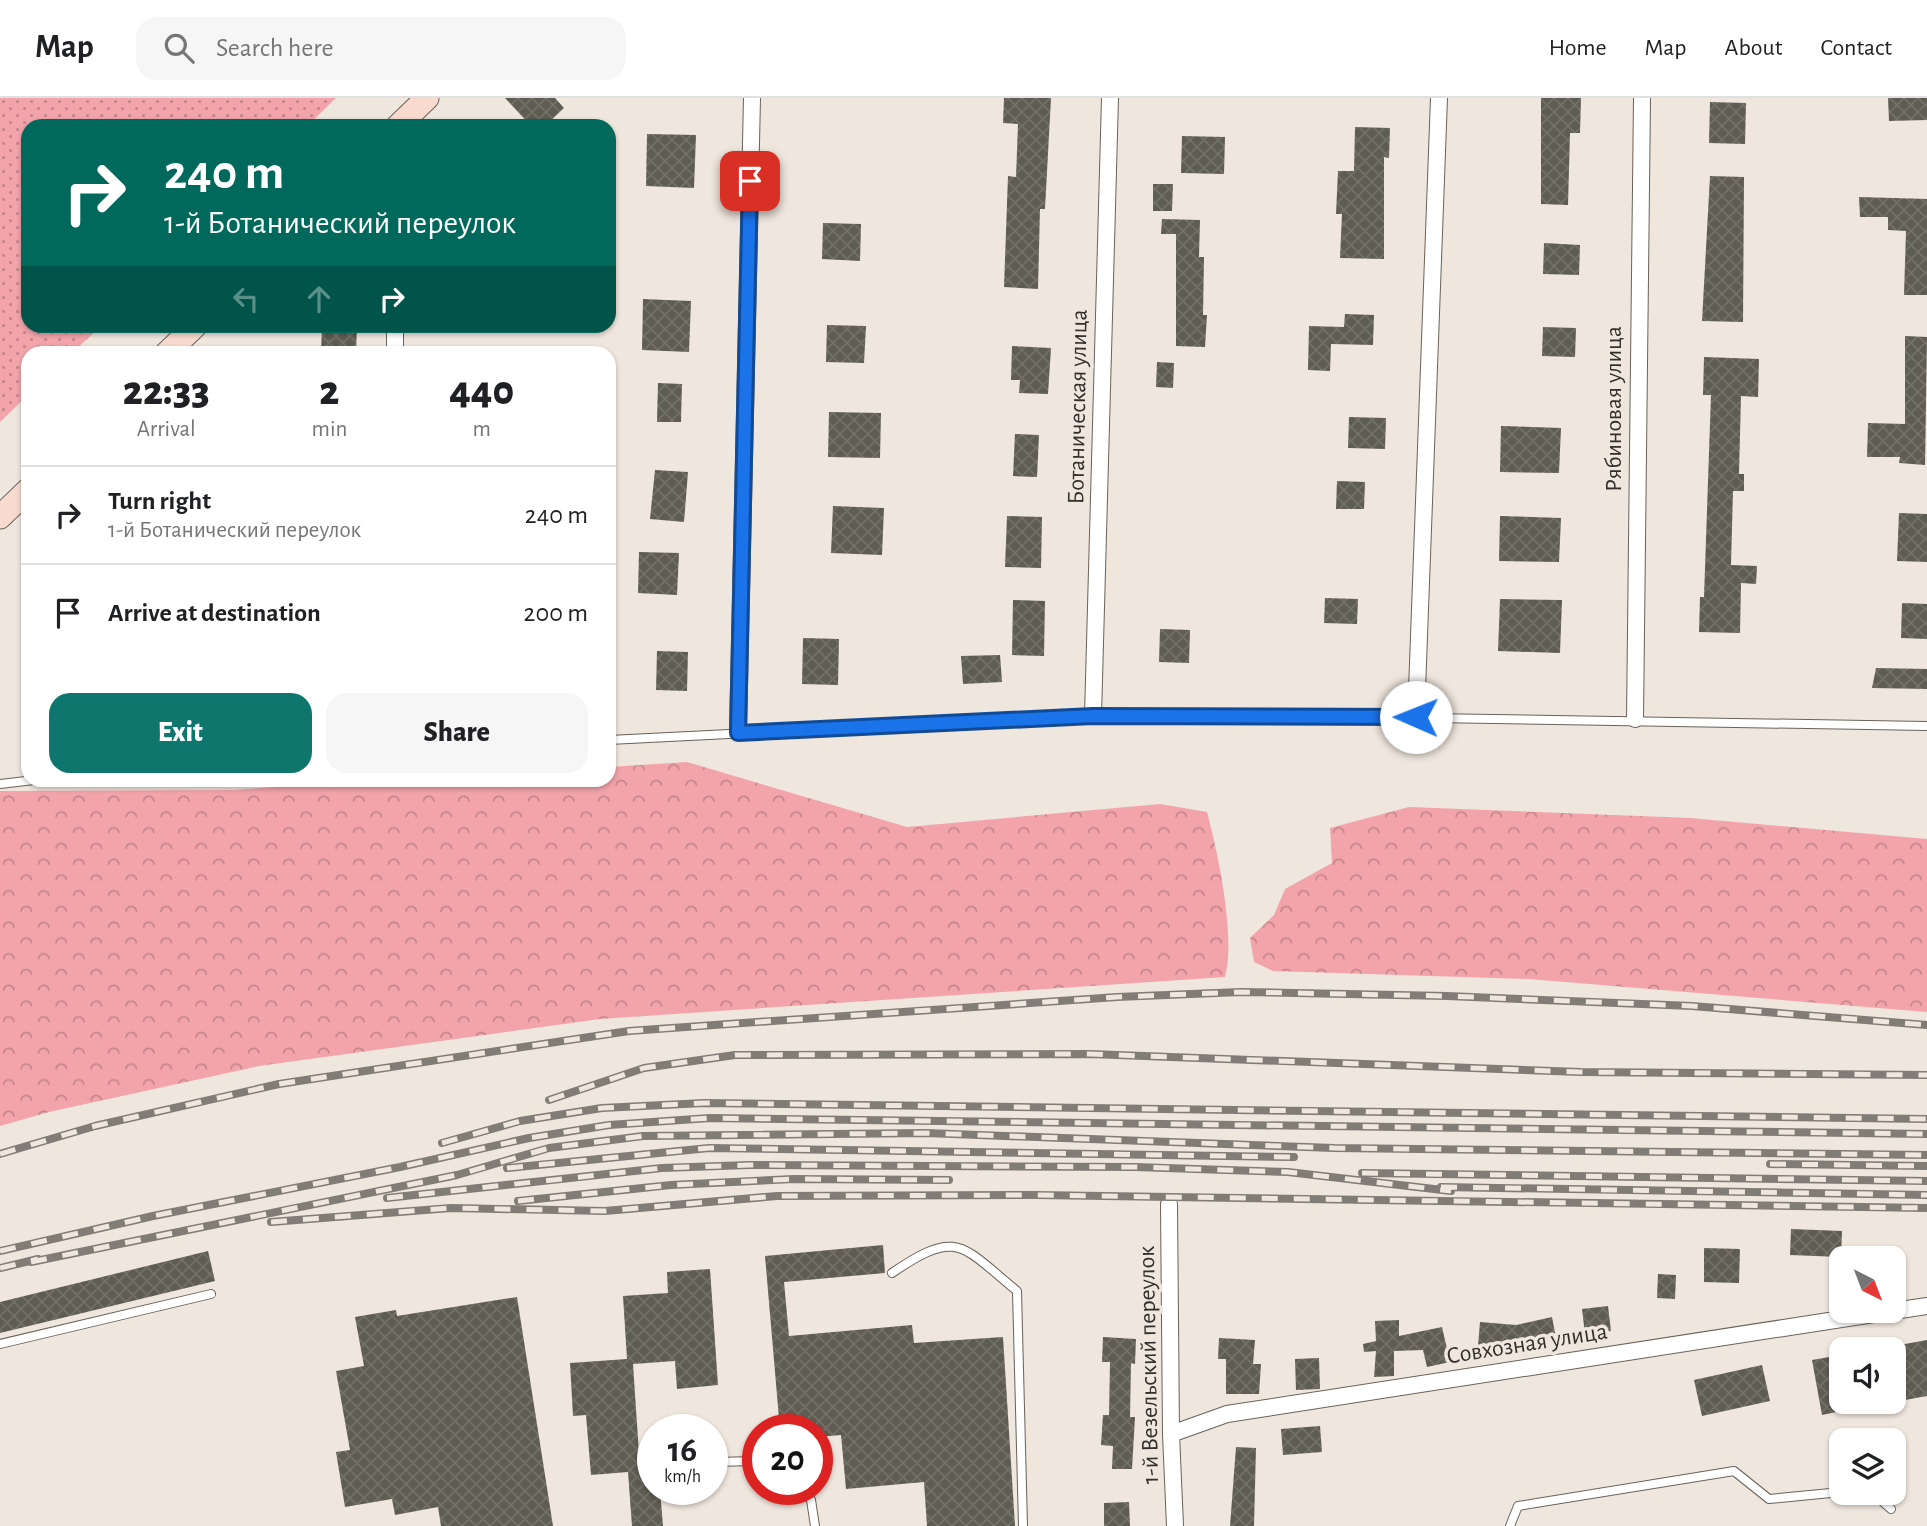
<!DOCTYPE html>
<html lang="en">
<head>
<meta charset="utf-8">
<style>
  :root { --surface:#fff; --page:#f6f6f6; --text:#202124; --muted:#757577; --line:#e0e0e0; --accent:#0f766e }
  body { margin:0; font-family:"Alegreya Sans",sans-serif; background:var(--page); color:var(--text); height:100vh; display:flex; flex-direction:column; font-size:26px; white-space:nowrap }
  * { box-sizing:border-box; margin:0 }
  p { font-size:23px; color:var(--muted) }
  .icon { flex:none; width:38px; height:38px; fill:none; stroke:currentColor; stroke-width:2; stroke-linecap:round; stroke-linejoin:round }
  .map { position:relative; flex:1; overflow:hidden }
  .drawer { position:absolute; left:21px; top:248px; width:595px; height:441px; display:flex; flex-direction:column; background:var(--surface); border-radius:21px; box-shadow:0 2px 5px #0004 }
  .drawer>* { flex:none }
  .guide { position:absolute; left:21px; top:21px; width:595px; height:214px; border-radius:21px; box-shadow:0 2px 5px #0004; background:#00695c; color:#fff; overflow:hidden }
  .needle { width:46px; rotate:138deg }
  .controls { position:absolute; left:1829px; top:1148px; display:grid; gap:14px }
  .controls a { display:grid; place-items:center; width:77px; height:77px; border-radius:14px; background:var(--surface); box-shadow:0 2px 5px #0004; font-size:35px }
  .speed { position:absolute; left:637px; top:1316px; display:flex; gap:14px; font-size:35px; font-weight:700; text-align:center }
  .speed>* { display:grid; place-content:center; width:91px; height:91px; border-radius:50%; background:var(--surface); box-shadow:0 2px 5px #0004; line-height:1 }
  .speed small { font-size:18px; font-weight:400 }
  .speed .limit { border:10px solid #d22; background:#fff; color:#111 }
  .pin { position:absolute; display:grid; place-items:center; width:60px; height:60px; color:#fff; margin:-30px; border-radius:14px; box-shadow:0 4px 10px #0006 }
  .me { position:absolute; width:77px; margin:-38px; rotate:271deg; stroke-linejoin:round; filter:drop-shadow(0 0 5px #0008) }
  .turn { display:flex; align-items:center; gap:24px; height:147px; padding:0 28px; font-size:32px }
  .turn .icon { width:91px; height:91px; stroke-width:2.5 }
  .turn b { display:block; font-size:49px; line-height:60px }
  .lanes { display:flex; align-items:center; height:66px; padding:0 28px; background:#0003; justify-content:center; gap:35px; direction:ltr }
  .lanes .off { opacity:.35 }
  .eta { display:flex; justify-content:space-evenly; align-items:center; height:119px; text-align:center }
  .eta b { font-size:42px; font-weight:800; line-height:49px }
  .cta { display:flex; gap:14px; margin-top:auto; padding:14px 28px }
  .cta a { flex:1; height:80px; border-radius:21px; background:var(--accent); color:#fff; font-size:28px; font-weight:800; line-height:80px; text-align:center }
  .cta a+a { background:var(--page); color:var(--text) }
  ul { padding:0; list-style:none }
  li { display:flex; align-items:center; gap:21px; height:98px; padding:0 28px; border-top:2px solid var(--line) }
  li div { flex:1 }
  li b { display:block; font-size:26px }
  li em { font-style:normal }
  header { display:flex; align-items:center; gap:42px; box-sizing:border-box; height:98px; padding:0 35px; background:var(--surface); border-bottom:2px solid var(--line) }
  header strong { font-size:33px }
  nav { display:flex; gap:38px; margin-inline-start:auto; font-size:24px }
  .search { width:490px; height:63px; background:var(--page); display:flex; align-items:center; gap:18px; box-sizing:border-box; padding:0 24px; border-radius:21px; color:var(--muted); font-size:26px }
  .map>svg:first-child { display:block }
  .forest { fill:url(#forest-crowns) }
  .park { fill:url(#park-dots) }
  .building { fill:url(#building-cross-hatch) }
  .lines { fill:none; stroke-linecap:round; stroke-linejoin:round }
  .service-casing { stroke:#69625a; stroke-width:10 }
  .minor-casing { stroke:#69625a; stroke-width:18 }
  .secondary-casing { stroke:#69625a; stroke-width:25 }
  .service { stroke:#fff; stroke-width:8 }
  .minor { stroke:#fff; stroke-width:16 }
  .secondary { stroke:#f8dacf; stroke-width:23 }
  .rail-casing { stroke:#827c77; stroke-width:8 }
  .rail { stroke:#efe6dd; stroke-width:5; stroke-dasharray:16; stroke-linecap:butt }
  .route-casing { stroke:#114b97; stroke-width:18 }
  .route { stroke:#1a73e8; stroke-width:12 }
  .labels { text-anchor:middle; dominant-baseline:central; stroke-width:7; stroke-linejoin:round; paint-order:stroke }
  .street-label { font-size:24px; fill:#332f2c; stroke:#efe6dd }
</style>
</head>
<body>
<header>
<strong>Map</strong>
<div class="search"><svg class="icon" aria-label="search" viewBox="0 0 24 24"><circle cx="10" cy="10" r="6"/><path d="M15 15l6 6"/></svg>Search here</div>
<nav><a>Home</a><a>Map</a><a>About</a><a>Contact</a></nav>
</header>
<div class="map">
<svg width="1927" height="1428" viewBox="0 0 1927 1428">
  <defs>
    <pattern id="forest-crowns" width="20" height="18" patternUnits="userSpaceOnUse" patternTransform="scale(1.75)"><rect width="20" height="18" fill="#f2a4aa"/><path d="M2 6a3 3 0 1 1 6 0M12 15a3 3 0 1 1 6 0" fill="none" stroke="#c5868b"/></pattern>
    <pattern id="park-dots" width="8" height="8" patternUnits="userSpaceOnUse" patternTransform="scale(1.75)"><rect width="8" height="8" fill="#f2a4aa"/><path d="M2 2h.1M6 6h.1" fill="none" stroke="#c5868b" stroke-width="1.8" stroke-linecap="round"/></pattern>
    <pattern id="building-cross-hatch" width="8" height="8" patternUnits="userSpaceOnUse" patternTransform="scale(1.75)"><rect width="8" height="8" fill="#5f5c52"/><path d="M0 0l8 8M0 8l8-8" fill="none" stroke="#737068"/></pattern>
  </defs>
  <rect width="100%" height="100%" fill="#efe6dd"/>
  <!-- forest -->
  <path class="forest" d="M 687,664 L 907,729 L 1160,706 L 1207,714 C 1218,755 1236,839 1225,879 L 600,921 L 259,968 L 49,1014 L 0,1028 L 0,693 L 233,692 L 383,682 L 609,682 L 609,669 Z
    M 1409,709 L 1690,720 L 1927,741 L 1927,914 L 1529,881 L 1273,873 L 1254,864 L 1250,840 L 1274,817 L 1285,791 L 1332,765 L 1330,730 Z"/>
  <!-- park -->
  <path class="park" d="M 0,0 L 336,0 L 307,28 L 28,28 L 28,228 L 101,228 L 72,255 L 28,256 L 28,297 L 0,324 Z"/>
  <!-- building -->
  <path class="building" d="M 505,0 L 555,0 L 564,10 L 545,28 L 531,28 Z
    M 1004,0 L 1051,0 L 1045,111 L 1040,111 L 1038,191 L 1004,189 L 1008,78 L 1016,79 L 1018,26 L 1003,25 Z
    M 1541,0 L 1581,0 L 1580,35 L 1570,35 L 1568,107 L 1541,106 Z
    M 1888,0 L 1927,0 L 1927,22 L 1889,23 Z
    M 1710,4 L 1746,5 L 1745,46 L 1709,45 Z
    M 1355,29 L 1390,30 L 1389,60 L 1384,59 L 1384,161 L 1340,160 L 1342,116 L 1336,116 L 1338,73 L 1354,73 Z
    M 647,36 L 696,37 L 694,90 L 646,88 Z
    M 1182,38 L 1225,39 L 1224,76 L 1181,75 Z
    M 1710,78 L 1744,79 L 1743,224 L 1702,223 Z
    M 1153,86 L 1173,86 L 1172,113 L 1153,113 Z
    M 1859,99 L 1927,101 L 1927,197 L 1904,197 L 1906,133 L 1888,132 L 1888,119 L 1860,119 Z
    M 1162,121 L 1200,122 L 1199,159 L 1204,159 L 1203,217 L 1207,217 L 1205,249 L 1176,248 L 1176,136 L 1161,136 Z
    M 823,125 L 861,126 L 860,163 L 822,161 Z
    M 1544,145 L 1580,147 L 1579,177 L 1543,176 Z
    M 643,201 L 691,203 L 689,254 L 642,252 Z
    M 1345,216 L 1374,217 L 1373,247 L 1331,246 L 1330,273 L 1308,272 L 1309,228 L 1344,229 Z
    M 827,227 L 866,228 L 864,265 L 826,264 Z
    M 322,228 L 357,228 L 356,256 L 321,256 Z
    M 1543,229 L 1576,230 L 1575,259 L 1542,258 Z
    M 1905,238 L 1927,239 L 1925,367 L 1899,365 L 1900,359 L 1867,359 L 1868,325 L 1905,326 Z
    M 1012,248 L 1051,250 L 1048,296 L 1019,295 L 1020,282 L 1011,282 Z
    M 1704,259 L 1759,261 L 1758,299 L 1741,298 L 1739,376 L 1744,376 L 1744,393 L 1733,393 L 1731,467 L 1757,468 L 1756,486 L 1741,485 L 1740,535 L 1699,534 L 1700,499 L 1704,499 L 1711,297 L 1703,297 Z
    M 1157,264 L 1174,265 L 1173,290 L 1156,289 Z
    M 658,285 L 682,286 L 681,324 L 657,324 Z
    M 829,314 L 881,315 L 880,360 L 828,359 Z
    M 1349,319 L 1386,320 L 1385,351 L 1348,350 Z
    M 1501,328 L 1561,330 L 1559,375 L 1500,374 Z
    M 1015,336 L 1039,337 L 1037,379 L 1013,378 Z
    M 655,372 L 688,374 L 684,424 L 650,421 Z
    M 1337,383 L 1365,384 L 1364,411 L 1336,411 Z
    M 833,408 L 884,410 L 882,457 L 831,455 Z
    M 1899,415 L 1927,416 L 1927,464 L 1897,463 Z
    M 1007,418 L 1042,419 L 1041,470 L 1005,469 Z
    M 1500,418 L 1561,420 L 1559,464 L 1499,463 Z
    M 639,454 L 679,455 L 677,497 L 638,495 Z
    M 1325,500 L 1358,501 L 1357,526 L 1324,525 Z
    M 1500,501 L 1562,502 L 1560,555 L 1498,553 Z
    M 1013,502 L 1045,503 L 1044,558 L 1012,557 Z
    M 1902,505 L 1927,506 L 1927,541 L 1901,540 Z
    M 1160,531 L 1190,532 L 1189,565 L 1159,564 Z
    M 803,540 L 839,541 L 838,587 L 802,586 Z
    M 657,553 L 688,554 L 687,593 L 656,592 Z
    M 1000,557 L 1002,584 L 963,586 L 961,558 Z
    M 1876,570 L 1927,571 L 1927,591 L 1872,590 Z
    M 1791,1131 L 1842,1133 L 1841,1159 L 1790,1157 Z
    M 883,1147 L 885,1175 L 784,1184 L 789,1238 L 912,1227 L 914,1245 L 1003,1239 L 1015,1428 L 927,1428 L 924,1384 L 846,1391 L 841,1337 L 817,1339 L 817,1332 L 780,1332 L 765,1158 Z
    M 1704,1150 L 1740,1151 L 1739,1185 L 1704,1184 Z
    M 208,1153 L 215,1183 L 0,1235 L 0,1204 Z
    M 710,1171 L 718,1287 L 677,1291 L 675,1263 L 633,1266 L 640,1371 L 653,1371 L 653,1391 L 660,1391 L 663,1428 L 632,1428 L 628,1374 L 591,1377 L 586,1317 L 573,1318 L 570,1265 L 627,1261 L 623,1198 L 668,1195 L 667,1174 Z
    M 1658,1176 L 1676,1177 L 1675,1201 L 1657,1200 Z
    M 517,1199 L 553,1428 L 441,1428 L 438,1409 L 395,1417 L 392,1401 L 345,1409 L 336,1354 L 350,1352 L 336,1273 L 364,1268 L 355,1219 L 396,1212 L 397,1218 Z
    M 1608,1208 L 1611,1233 L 1585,1236 L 1582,1211 Z
    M 1552,1219 L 1556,1240 L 1503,1250 L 1478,1248 L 1480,1224 L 1516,1227 Z
    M 1399,1222 L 1399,1238 L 1442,1229 L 1450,1264 L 1427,1269 L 1423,1252 L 1394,1253 L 1394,1278 L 1374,1279 L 1376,1253 L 1364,1254 L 1363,1246 L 1376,1243 L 1375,1223 Z
    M 1103,1239 L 1136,1241 L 1135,1266 L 1131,1265 L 1130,1319 L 1135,1319 L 1132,1371 L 1112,1371 L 1113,1348 L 1101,1347 L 1103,1317 L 1109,1317 L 1110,1264 L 1102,1264 Z
    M 1219,1240 L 1255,1242 L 1253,1266 L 1261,1266 L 1259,1296 L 1226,1296 L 1226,1261 L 1218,1261 Z
    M 1927,1242 L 1927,1298 L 1894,1304 L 1894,1248 Z
    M 1841,1257 L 1841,1313 L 1822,1317 L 1812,1262 Z
    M 1319,1260 L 1320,1291 L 1296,1292 L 1295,1261 Z
    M 1762,1267 L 1770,1303 L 1702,1318 L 1694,1282 Z
    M 1320,1328 L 1322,1354 L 1283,1357 L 1281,1331 Z
    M 1236,1349 L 1256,1350 L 1254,1428 L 1230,1428 Z
    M 1129,1404 L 1130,1428 L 1104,1428 L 1104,1405 Z"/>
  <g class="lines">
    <defs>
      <path id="service" d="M 609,642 L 1093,618 L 1239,617 L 1927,628
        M 0,686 L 34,682
        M 892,1175 C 958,1130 961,1147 1017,1193 L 1023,1428
        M 0,1246 L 211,1196
        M 712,1364 L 758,1363
        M 803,1391 L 811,1402 L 815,1428
        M 1873,1395 L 1891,1411
        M 1510,1428 L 1518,1408 L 1734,1373 L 1769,1401 L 1841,1394"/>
      <path id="minor" d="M 395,256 L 395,228
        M 1093,618 L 1110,0
        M 1416,619 L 1439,0
        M 1635,621 L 1642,0
        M 738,634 L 752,0
        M 1169,1106 L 1171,1336 L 1175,1428
        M 1894,1213 L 1927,1208
        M 1171,1336 L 1227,1316 L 1893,1213"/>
      <path id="secondary" d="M 398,28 L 427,0
        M 166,256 L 195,228
        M 0,419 L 28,392"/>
    </defs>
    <!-- service casing -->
    <use href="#service" class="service-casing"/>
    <!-- minor casing -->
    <use href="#minor" class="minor-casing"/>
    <!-- secondary casing -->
    <use href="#secondary" class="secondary-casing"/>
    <!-- service -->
    <use href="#service" class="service"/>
    <!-- minor -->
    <use href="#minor" class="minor"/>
    <!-- secondary -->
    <use href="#secondary" class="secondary"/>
    <defs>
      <path id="rail" d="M 549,1002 L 644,970 L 735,957 L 1090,956 L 1581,974 L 1927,977
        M 442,1045 L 520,1023 L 602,1010 L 704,1005 L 1927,1021
        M 0,1056 L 95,1028 L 279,986 L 629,933 L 1117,899 L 1241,894 L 1447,898 L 1692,908 L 1927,927
        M 1770,1066 L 1927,1068
        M 507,1070 L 709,1050 L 1294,1059
        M 1362,1075 L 1927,1083
        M 1441,1089 L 1927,1097
        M 387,1100 L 662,1070 L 749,1067 L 1135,1069 L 1288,1074 L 1451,1093
        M 518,1103 L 671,1087 L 793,1081 L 949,1082
        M 271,1124 L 451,1110 L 605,1113 L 777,1098 L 1036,1097 L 1927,1110
        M 0,1153 L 153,1118 L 400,1069 L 529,1040 L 609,1027 L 710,1020 L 1927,1036
        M 31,1164 L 457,1077 L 549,1050 L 643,1038 L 926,1035 L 1334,1050 L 1927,1057
        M 0,1170 L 38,1161"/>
    </defs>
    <!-- rail casing -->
    <use href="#rail" class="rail-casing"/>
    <!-- rail -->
    <use href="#rail" class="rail"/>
  </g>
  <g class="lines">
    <defs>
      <path id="route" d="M 750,83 L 738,635 L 1093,618 L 1416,619"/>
    </defs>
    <!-- route casing -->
    <use href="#route" class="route-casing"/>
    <!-- route -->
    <use href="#route" class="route"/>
  </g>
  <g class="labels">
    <!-- street labels -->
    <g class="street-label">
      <text transform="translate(1078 309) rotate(-89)">Ботаническая улица</text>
      <text transform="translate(1614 311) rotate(-90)">Рябиновая улица</text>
      <text transform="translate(1527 1246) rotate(-9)">Совхозная улица</text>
      <text transform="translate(1149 1267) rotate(-91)">1-й Везельский переулок</text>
    </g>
  </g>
</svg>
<div class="controls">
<a><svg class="needle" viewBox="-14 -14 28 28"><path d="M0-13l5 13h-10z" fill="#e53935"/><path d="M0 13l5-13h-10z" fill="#757577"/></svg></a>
<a><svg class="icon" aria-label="sound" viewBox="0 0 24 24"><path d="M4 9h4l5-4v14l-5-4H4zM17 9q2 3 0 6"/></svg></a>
<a><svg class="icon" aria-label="layers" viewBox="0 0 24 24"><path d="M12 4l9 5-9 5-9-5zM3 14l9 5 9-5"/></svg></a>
</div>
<div class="speed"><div>16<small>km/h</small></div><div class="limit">20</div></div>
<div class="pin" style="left:750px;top:83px;background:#d93025"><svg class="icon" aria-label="arrive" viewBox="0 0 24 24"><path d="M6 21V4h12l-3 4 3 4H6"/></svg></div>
<svg class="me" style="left:1416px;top:619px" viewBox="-20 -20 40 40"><circle r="19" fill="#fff"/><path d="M0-13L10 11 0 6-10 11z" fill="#1a73e8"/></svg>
<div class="guide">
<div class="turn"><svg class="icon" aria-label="right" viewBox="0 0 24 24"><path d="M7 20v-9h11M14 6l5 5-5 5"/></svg><div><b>240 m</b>1-й Ботанический переулок</div></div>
<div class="lanes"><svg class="icon off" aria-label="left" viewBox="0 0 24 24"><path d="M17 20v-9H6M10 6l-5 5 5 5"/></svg><svg class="icon off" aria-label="ahead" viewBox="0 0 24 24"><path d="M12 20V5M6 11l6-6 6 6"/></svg><svg class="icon" aria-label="right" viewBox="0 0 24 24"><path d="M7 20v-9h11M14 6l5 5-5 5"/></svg></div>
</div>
<section class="drawer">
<div class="eta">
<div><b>22:33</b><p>Arrival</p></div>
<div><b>2</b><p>min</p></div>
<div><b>440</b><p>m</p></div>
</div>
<ul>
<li><svg class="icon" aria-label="right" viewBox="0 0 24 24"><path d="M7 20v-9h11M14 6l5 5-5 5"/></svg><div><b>Turn right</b><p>1-й Ботанический переулок</p></div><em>240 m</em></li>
<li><svg class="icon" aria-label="arrive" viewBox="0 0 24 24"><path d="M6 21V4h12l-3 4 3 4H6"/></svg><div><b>Arrive at destination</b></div><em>200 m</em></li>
</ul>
<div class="cta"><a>Exit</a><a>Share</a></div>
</section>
</div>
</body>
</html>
